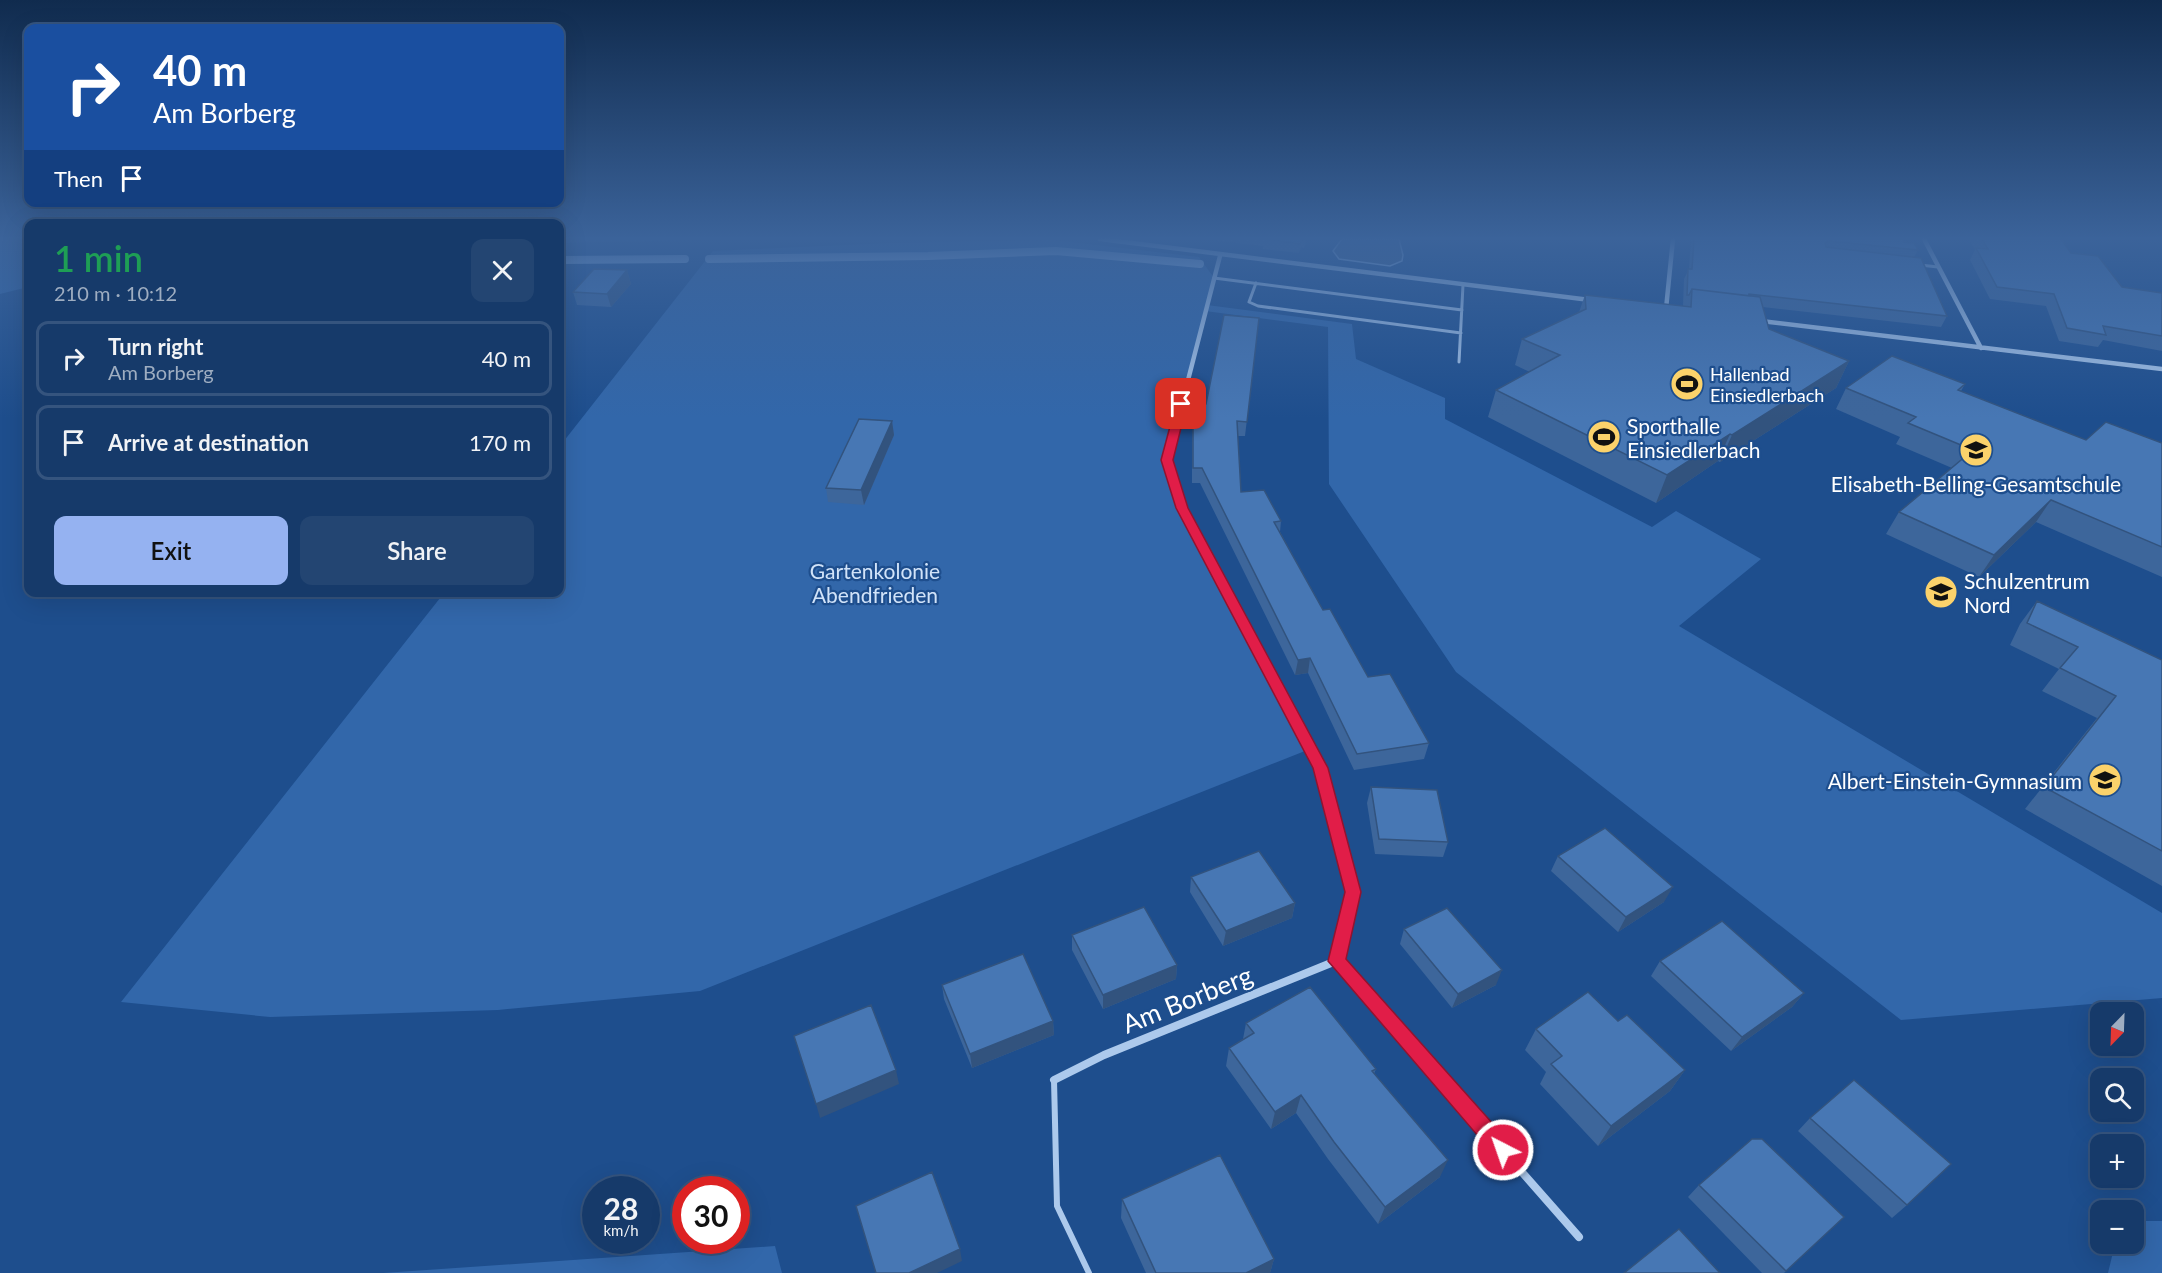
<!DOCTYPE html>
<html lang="en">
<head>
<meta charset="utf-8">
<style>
  :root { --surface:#163a6a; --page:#234572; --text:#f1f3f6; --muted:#9eadc1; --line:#35547e; --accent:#95b2f1 }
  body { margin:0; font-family:Lato,sans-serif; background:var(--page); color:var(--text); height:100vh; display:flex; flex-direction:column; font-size:22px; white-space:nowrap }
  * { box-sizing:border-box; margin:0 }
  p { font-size:20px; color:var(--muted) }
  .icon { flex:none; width:33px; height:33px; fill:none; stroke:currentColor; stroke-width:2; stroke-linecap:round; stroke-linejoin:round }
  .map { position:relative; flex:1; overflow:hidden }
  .sheet { position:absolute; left:24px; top:219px; width:540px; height:378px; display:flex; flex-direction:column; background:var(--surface); border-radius:12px; box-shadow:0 6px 24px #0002,0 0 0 2px var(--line) }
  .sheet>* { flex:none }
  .top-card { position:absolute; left:24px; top:24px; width:540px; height:183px; border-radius:12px; box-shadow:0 6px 24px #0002,0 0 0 2px var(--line); background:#1a4fa0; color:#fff; overflow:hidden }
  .needle { width:39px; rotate:203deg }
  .controls { position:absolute; left:2090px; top:1002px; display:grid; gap:12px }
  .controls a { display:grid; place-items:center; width:54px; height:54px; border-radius:12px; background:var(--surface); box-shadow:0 6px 24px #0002,0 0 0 2px var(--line); font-size:30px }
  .speed { position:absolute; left:582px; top:1176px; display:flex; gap:12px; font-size:30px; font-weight:700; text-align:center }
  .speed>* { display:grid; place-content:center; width:78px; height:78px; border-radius:50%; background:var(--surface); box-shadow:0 6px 24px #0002,0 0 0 2px var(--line); line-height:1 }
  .speed small { font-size:15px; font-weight:400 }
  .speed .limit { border:9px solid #d22; background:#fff; color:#111 }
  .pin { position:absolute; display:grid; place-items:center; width:51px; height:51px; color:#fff; margin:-26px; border-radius:12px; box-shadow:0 3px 9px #0006 }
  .me { position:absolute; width:66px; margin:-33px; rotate:319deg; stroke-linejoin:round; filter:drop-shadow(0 0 4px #0008) }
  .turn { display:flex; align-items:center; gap:21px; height:126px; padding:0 30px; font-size:27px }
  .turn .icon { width:78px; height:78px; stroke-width:2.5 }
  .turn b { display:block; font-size:42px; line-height:51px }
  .then { display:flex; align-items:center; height:57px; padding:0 30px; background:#0003; gap:12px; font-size:22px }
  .round { display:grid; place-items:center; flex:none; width:63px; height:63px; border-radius:12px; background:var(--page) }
  .summary { display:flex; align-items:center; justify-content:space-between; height:102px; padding:0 30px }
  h1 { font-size:36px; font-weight:600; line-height:45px; color:#1e9e55 }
  .button { display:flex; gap:12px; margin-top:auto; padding:12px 30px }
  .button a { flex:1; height:69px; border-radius:12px; background:var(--accent); color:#111; font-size:24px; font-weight:600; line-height:69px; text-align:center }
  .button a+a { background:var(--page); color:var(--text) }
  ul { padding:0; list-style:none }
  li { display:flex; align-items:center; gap:18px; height:75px; margin:0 12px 9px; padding:0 18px; border:3px solid var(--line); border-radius:12px }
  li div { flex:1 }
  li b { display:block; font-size:22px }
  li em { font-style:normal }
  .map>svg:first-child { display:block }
  .green { fill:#3267aa }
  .water { fill:#3f618e; stroke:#9fc3ee; stroke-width:1.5 }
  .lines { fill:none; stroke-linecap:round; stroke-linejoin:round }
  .stream { stroke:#9fc3ee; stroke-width:8 }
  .lane-far1 { stroke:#acc9ec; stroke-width:3 }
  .lane { stroke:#acc9ec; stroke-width:6 }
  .street-far3 { stroke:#acc9ec; stroke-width:4.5 }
  .street-far2 { stroke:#acc9ec; stroke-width:5 }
  .street-far1 { stroke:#acc9ec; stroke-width:7 }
  .street { stroke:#acc9ec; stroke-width:8 }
  .wall { fill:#3d669b }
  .shaded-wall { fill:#32537e }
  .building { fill:#4777b4; stroke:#32537e; stroke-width:1.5 }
  .route { fill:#e11d48; stroke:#92132f; stroke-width:1.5 }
  .labels { text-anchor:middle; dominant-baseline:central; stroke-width:4.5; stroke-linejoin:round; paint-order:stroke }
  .far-poi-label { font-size:18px; fill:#fff; stroke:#1e4e8d; text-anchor:start }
  .poi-label { font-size:21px; fill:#fff; stroke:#1e4e8d; text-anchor:start }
  .park-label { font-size:21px; fill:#d1e3f9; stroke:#1e4e8d }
  .near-street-label { font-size:26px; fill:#fff; stroke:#1e4e8d }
</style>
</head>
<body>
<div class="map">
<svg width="2162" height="1273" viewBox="0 0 2162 1273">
  <rect width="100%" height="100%" fill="#1e4e8d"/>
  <!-- green -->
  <path class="green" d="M 0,239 L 28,239 L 28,287 L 0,294 Z
    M 560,239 L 749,239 L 560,243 Z
    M 1053,240 L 1199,257 L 1214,278 L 1207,305 L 1352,324 L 1356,359 L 1445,398 L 1445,419 L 1652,527 L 1676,511 L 1761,559 L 1679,626 L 2162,913 L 2162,998 L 1901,1020 L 1456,672 L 1329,484 L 1328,327 L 1205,311 L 1167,460 L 1182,508 L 1310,749 L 700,991 L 498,1010 L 270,1017 L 121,1002 L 444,593 L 560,592 L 560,446 L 713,251 L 890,243 Z
    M 2133,1221 L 2162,1221 L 2162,1273 L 2108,1273 L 2115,1244 L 2133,1244 Z
    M 775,1246 L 782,1273 L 383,1273 Z"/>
  <!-- water -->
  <path class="water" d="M 1342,239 L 1399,239 L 1403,255 L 1402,261 L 1390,266 L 1339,259 L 1333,251 Z"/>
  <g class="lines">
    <!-- stream -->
    <path class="stream" d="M 709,259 L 928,256 L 1056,251 L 1200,264
      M 560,260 L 685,259"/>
    <!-- lane-far1 -->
    <path class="lane-far1" d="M 1920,265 L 1938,267
      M 1214,278 L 1462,310
      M 1256,283 L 1249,302 L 1258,306 L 1461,333
      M 1459,362 L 1463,285"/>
    <!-- lane -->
    <path class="lane" d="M 1054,1080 L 1057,1206 L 1089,1273"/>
    <!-- street-far3 -->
    <path class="street-far3" d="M 1100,239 L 1590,300
      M 1924,239 L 1981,348
      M 1666,309 L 1673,239
      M 1761,321 L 2162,369
      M 1178,419 L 1220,256"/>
    <!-- street-far2 -->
    <path class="street-far2" d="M 1178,417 L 1167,460 L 1182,508 L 1253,643"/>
    <!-- street-far1 -->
    <path class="street-far1" d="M 1253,641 L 1320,768 L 1353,892 L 1345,923"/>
    <!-- street -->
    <path class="street" d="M 1346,921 L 1336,961 L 1579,1237
      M 1054,1080 L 1104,1055 L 1336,961"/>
  </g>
  <!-- wall -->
  <path class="wall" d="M 1205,239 L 1307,239 L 1304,248 L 1301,247 L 1299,253 L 1263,249 L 1263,246 Z
    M 1691,239 L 1903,239 L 1904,242 L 1918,250 L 1914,257 L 1947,316 L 1941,327 L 1763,307 L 1769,329 L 1849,361 L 1836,388 L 1720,462 L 1718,461 L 1656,503 L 1488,417 L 1496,390 L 1530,372 L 1515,365 L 1522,339 L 1579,312 L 1585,295 L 1685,307 L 1685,306 L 1683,306 L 1684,279 L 1689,269 Z
    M 1969,239 L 2061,239 L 2071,253 L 2122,287 L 2162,293 L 2162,351 L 2103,340 L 2098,347 L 2059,341 L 2046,306 L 1990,299 L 1970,260 L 1975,250 Z
    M 627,270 L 631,284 L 611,307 L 577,305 L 573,292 Z
    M 1259,318 L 1245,436 L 1238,436 L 1241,492 L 1281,521 L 1280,532 L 1323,610 L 1368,677 L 1429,743 L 1424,759 L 1354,770 L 1308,673 L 1295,675 L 1200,483 L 1192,483 L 1192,440 L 1193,426 Z
    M 1965,384 L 1961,391 L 2086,440 L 2162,443 L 2162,577 L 2036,522 L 1979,577 L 1886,534 L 1899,512 L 1952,468 L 1896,444 L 1900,437 L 1836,409 L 1846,388 Z
    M 892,421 L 894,435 L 864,505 L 828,502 L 826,488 Z
    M 2037,601 L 2162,660 L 2162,886 L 2025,809 L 2097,718 L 2042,691 L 2059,669 L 2010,645 L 2020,624 Z
    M 1371,787 L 1448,842 L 1443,857 L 1375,854 L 1367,803 Z
    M 1558,856 L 1664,902 L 1618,932 L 1551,871 Z
    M 1191,877 L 1295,903 L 1292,918 L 1223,946 L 1190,892 Z
    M 1404,929 L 1496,985 L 1452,1008 L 1400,944 Z
    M 1072,935 L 1177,965 L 1176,979 L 1103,1009 L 1072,950 Z
    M 1660,961 L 1804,993 L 1792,1007 L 1731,1051 L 1651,976 Z
    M 942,985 L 1053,1021 L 1054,1035 L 972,1068 L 944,999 Z
    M 1618,1021 L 1685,1070 L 1670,1091 L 1598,1146 L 1540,1084 L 1546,1072 L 1525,1050 L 1536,1029 Z
    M 1246,1023 L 1376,1069 L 1374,1074 L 1440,1177 L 1378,1224 L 1328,1159 L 1296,1113 L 1271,1129 L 1226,1066 L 1229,1048 L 1243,1039 Z
    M 1810,1118 L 1907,1205 L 1892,1218 L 1798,1131 Z
    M 1699,1185 L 1844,1217 L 1784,1273 L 1762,1273 L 1688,1197 Z
    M 1122,1199 L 1274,1259 L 1270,1273 L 1146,1273 L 1121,1218 Z"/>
  <!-- shaded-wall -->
  <path class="shaded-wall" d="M 627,270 L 631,284 L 611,307 L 607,294 Z
    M 1849,361 L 1836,388 L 1720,462 L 1732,435 Z
    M 892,421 L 894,435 L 864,505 L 861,490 Z
    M 1730,434 L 1718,461 L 1656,503 L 1667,475 Z
    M 2051,500 L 2036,522 L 1979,577 L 1994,555 Z
    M 1310,658 L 1308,673 L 1295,675 L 1298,660 Z
    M 1673,887 L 1664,902 L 1618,932 L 1626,917 Z
    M 1295,903 L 1292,918 L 1223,946 L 1226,931 Z
    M 1177,965 L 1176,979 L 1103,1009 L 1103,995 Z
    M 1502,970 L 1496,985 L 1452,1008 L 1458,994 Z
    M 1804,993 L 1792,1007 L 1731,1051 L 1742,1037 Z
    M 1053,1021 L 1054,1035 L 972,1068 L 970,1054 Z
    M 896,1070 L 899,1084 L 820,1118 L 816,1104 Z
    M 1685,1070 L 1670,1091 L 1598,1146 L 1611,1126 Z
    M 1301,1095 L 1296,1113 L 1271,1129 L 1275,1112 Z
    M 1448,1160 L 1440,1177 L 1378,1224 L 1385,1207 Z
    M 960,1249 L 962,1261 L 937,1273 L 909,1273 Z
    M 1274,1259 L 1270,1273 L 1246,1273 Z"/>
  <!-- building -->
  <path class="building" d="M 1265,239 L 1302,239 L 1300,244 Z
    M 1694,239 L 1903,239 L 1904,242 L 1914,243 L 1918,250 L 1829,241 L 1825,243 L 1826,247 L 1921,258 L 1947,316 L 1749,294 L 1749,296 L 1692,289 L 1689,295 L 1687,295 L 1688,269 L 1692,269 Z
    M 1982,239 L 2061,239 L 2071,253 L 2098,256 L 2122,287 L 2162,293 L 2162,336 L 2103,326 L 2106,335 L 2067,328 L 2054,294 L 1997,287 L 1976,248 L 1988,249 Z
    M 594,269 L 627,270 L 607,294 L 573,292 Z
    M 1692,289 L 1760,297 L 1769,329 L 1849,361 L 1732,435 L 1730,434 L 1667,475 L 1496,390 L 1560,355 L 1522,339 L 1586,309 L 1585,295 L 1691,307 Z
    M 1224,315 L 1259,318 L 1247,422 L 1237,421 L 1241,492 L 1264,490 L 1281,521 L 1274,522 L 1323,610 L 1330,609 L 1368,677 L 1390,674 L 1429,743 L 1357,754 L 1310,658 L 1298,660 L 1202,468 L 1193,468 L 1193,426 L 1197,403 L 1206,404 Z
    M 1892,356 L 1965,384 L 1958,390 L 2086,440 L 2106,422 L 2162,443 L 2162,547 L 2051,500 L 1994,555 L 1899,512 L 1973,450 L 1908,423 L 1916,417 L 1846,388 Z
    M 859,419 L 892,421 L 861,490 L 826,488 Z
    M 2037,601 L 2162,660 L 2162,851 L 2044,787 L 2116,696 L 2060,668 L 2078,647 L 2027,623 Z
    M 1371,787 L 1437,790 L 1448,842 L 1379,839 Z
    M 1605,828 L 1673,887 L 1626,917 L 1558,856 Z
    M 1259,851 L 1295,903 L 1226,931 L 1191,877 Z
    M 1144,907 L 1177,965 L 1103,995 L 1072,935 Z
    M 1447,908 L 1502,970 L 1458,994 L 1404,929 Z
    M 1722,921 L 1804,993 L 1742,1037 L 1660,961 Z
    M 1023,954 L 1053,1021 L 970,1054 L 942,985 Z
    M 1310,987 L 1376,1069 L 1372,1071 L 1448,1160 L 1385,1207 L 1334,1142 L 1301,1095 L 1275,1112 L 1229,1048 L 1254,1033 L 1246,1023 Z
    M 1588,992 L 1618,1021 L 1627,1015 L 1685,1070 L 1611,1126 L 1551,1064 L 1562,1056 L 1536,1029 Z
    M 871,1005 L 896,1070 L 816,1104 L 794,1036 Z
    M 1854,1080 L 1951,1164 L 1907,1205 L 1810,1118 Z
    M 1752,1139 L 1762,1139 L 1844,1217 L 1786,1271 L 1699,1185 Z
    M 1220,1155 L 1274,1259 L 1246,1273 L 1156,1273 L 1122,1199 Z
    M 932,1172 L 960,1249 L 909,1273 L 876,1273 L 856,1206 Z
    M 1679,1229 L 1720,1273 L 1624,1273 Z"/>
  <!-- sky -->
  <linearGradient id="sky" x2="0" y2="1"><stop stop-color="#102b4e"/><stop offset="0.57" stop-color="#3b639a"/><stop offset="1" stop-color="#3b639a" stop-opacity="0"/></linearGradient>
  <rect width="2162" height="418" fill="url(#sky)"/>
  <!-- route -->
  <path class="route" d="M 1181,400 L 1187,404 L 1173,460 L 1188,508 L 1328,768 L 1361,892 L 1346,959 L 1510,1143 L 1513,1150 L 1510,1157 L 1503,1160 L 1496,1157 L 1328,961 L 1345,892 L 1313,768 L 1176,508 L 1161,460 L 1176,404 Z"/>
  <!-- icons -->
  <defs>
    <symbol id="stadium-disc" viewBox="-11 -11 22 22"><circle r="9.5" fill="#fbd26b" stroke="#1e4e8d"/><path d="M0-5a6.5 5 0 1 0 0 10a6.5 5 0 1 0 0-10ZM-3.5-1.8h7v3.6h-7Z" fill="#111"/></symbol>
    <symbol id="school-disc" viewBox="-11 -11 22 22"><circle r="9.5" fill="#fbd26b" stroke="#1e4e8d"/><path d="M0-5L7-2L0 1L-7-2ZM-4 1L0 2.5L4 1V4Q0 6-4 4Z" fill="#111"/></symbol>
  </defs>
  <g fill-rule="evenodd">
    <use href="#stadium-disc" x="1668" y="365" width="38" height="38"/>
    <use href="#stadium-disc" x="1585" y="418" width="38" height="38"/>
    <use href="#school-disc" x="1957" y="431" width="38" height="38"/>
    <use href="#school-disc" x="1922" y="573" width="38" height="38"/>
    <use href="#school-disc" x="2086" y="761" width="38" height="38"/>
  </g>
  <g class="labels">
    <!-- far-poi labels -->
    <g class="far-poi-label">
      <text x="1710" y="374">Hallenbad<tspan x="1710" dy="21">Einsiedlerbach</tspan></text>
    </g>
    <!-- poi labels -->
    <g class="poi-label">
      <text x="1627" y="425">Sporthalle<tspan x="1627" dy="24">Einsiedlerbach</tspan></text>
      <text x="1976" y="483" text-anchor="middle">Elisabeth-Belling-Gesamtschule</text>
      <text x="1964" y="580">Schulzentrum<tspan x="1964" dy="24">Nord</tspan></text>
      <text x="2082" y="780" text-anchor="end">Albert-Einstein-Gymnasium</text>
    </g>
    <!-- park labels -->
    <g class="park-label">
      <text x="875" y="570">Gartenkolonie<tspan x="875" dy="24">Abendfrieden</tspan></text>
    </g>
    <!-- near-street labels -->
    <g class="near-street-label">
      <text transform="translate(1187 999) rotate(-22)">Am Borberg</text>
    </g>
  </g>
</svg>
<div class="controls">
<a><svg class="needle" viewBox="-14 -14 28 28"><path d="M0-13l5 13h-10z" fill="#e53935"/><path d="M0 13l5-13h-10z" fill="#9eadc1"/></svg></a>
<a><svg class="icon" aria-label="search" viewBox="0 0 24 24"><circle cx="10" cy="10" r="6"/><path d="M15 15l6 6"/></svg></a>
<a>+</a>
<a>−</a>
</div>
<div class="speed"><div>28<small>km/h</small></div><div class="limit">30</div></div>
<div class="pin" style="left:1181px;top:404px;background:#d93025"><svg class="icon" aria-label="arrive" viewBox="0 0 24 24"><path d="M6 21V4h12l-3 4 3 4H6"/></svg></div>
<svg class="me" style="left:1503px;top:1150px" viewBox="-20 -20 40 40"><circle r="17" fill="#e11d48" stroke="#fff" stroke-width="3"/><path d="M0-11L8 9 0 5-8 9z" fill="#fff"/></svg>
<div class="top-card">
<div class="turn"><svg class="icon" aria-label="right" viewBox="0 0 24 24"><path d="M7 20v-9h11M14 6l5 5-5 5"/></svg><div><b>40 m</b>Am Borberg</div></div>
<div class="then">Then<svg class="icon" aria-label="arrive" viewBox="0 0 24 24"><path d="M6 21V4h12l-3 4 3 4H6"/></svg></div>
</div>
<section class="sheet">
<div class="summary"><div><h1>1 min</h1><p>210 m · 10:12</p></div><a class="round"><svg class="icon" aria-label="close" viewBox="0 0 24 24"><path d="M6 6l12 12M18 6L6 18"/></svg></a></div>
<ul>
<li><svg class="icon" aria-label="right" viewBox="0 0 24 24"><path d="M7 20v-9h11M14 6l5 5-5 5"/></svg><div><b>Turn right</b><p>Am Borberg</p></div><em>40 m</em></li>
<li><svg class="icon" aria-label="arrive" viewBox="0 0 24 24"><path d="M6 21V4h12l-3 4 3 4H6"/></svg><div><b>Arrive at destination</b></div><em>170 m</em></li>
</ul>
<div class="button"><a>Exit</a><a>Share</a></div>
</section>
</div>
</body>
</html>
